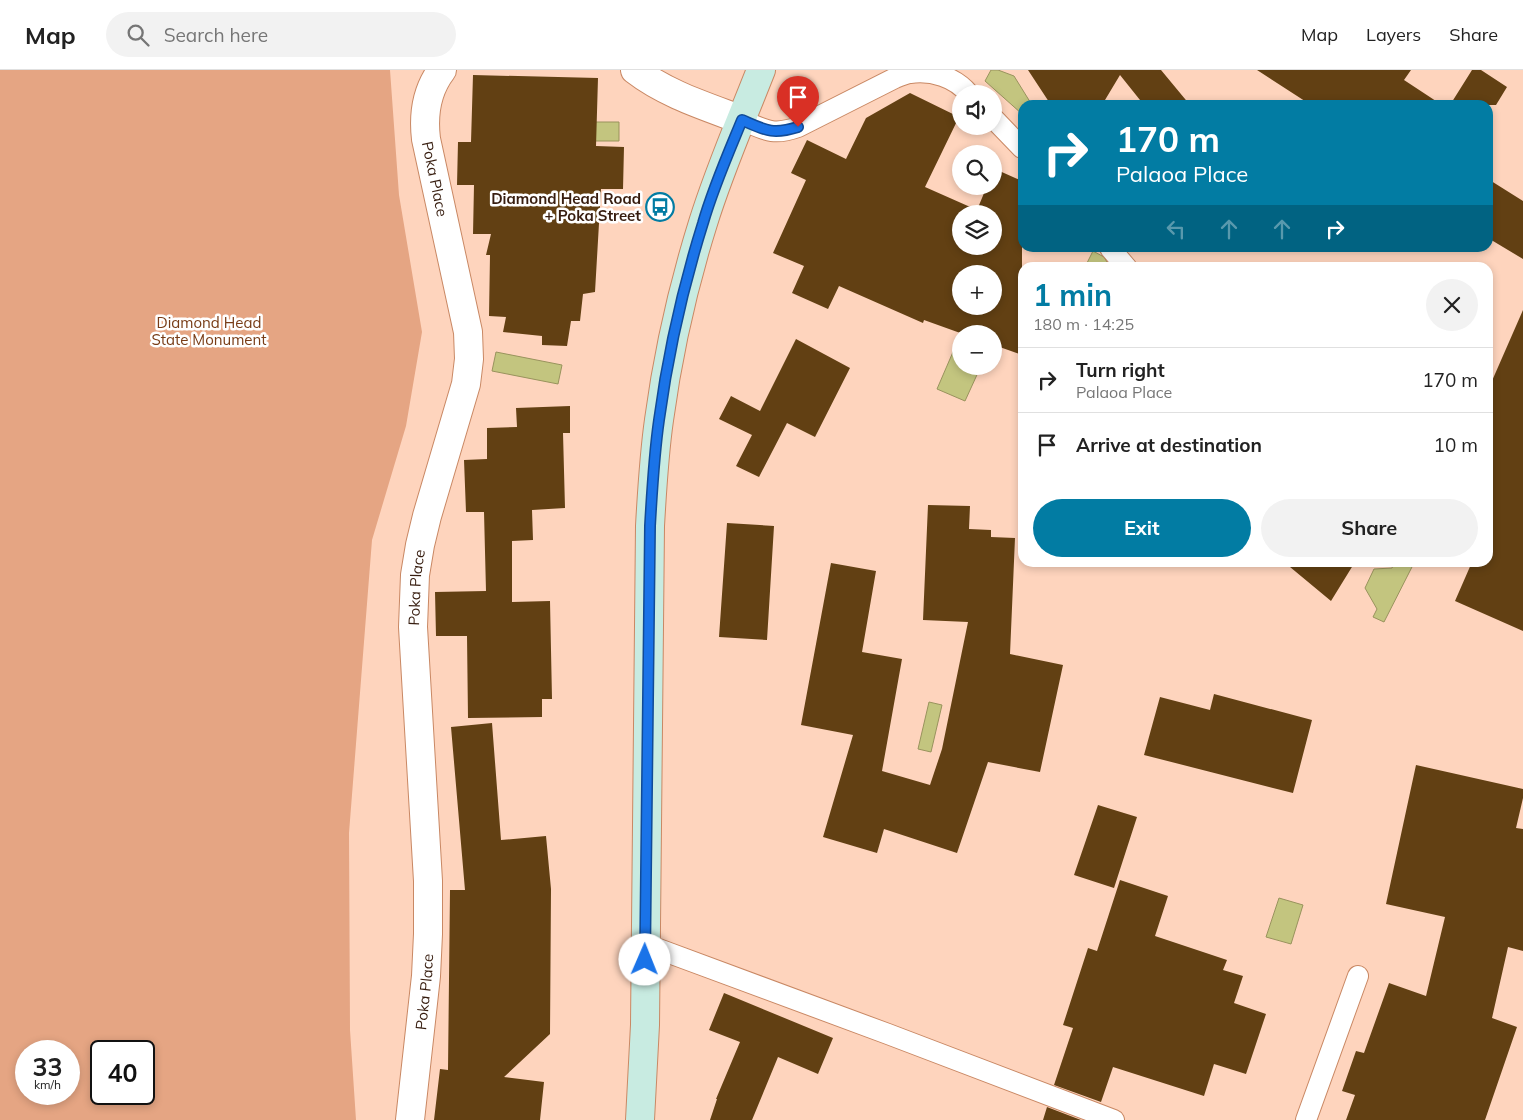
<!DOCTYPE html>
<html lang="en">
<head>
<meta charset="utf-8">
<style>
  :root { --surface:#fff; --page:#f2f2f2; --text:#222; --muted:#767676; --line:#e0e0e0; --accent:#027ca3 }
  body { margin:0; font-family:Mulish,sans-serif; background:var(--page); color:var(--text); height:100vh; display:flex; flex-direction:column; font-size:19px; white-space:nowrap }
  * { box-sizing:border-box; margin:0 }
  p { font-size:16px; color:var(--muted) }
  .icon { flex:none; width:28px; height:28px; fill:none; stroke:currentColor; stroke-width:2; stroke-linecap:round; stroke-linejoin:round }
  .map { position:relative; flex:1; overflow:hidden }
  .sheet { position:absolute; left:1018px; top:192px; width:475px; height:305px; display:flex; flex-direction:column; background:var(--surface); border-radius:15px; box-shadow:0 2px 8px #0003 }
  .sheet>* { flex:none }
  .banner { position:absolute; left:1018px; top:30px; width:475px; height:152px; border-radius:15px; box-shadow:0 2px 8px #0003; background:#027ca3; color:#fff; overflow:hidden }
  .tools { position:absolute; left:952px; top:15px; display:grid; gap:10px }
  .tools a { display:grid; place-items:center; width:50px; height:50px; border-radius:50%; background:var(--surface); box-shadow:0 2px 8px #0003; font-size:25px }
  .speed { position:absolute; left:15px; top:970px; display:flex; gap:10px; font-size:25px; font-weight:700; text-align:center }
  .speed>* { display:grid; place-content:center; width:65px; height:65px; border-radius:50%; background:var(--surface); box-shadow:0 2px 8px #0003; line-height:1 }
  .speed small { font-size:12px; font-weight:400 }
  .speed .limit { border:2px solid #111; border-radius:8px; background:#fff; color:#111 }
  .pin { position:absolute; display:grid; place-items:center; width:42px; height:42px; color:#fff; margin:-51px -21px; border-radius:50% 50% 50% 0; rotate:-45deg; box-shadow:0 0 5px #0007 }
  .pin .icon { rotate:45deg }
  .me { position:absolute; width:55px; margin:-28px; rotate:1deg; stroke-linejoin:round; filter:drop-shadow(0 0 4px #0008) }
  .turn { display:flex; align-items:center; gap:18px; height:105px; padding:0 15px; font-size:22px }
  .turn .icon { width:65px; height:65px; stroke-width:2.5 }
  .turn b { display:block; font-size:35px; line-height:42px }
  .lanes { display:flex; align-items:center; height:48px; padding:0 15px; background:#0003; justify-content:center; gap:25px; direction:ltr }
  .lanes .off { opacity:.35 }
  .round { display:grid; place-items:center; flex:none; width:52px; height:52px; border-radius:26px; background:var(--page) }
  .head { display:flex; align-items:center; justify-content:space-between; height:85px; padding:0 15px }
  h1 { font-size:30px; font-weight:700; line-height:38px; color:var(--accent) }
  .cta { display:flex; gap:10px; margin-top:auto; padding:10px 15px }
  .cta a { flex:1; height:58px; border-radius:30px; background:var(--accent); color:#fff; font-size:20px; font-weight:700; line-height:58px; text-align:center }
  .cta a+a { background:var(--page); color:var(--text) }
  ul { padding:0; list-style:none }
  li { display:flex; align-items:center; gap:15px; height:65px; padding:0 15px; border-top:1px solid var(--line) }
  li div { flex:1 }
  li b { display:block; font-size:19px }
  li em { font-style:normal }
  header { display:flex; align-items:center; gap:30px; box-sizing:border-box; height:70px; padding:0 25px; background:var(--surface); border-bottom:1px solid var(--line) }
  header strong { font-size:24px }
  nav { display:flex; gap:28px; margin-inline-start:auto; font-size:18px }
  .search { width:350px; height:45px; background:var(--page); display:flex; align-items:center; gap:12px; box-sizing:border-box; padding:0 18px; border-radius:28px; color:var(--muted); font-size:19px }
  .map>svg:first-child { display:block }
  .green { fill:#e5a583; fill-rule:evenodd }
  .water { fill:#c3c57f; stroke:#99935d }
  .building { fill:#624013; fill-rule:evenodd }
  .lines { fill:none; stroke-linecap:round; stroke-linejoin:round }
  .lane-casing { stroke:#c98864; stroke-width:22 }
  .street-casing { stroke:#c98864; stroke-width:30 }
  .secondary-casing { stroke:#c98864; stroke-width:30 }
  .lane { stroke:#fff; stroke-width:20 }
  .street { stroke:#fff; stroke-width:28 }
  .secondary { stroke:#c8ebe1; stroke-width:28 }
  .route-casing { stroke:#114b97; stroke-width:12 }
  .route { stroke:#1a73e8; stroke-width:9 }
  .labels { text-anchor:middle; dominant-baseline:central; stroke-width:5; stroke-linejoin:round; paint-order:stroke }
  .street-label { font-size:15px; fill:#371d0f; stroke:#fff }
  .poi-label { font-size:15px; font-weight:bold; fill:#371d0f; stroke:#fff; text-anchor:end }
  .park-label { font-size:15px; fill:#783c16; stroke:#fff }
</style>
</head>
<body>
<header>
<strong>Map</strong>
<div class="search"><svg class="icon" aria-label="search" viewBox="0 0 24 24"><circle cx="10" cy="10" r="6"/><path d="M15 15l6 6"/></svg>Search here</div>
<nav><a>Map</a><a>Layers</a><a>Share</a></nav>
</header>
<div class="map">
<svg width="1523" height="1050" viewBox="0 0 1523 1050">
  <rect width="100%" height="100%" fill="#fed4bd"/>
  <!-- green -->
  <path class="green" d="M 0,0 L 390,0 L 399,125 L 422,262 L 406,356 L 372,470 L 349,763 L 350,960 L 356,1050 L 0,1050 ZM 26,981 L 69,981 L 69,1024 L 26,1024 ZM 101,981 L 144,981 L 144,1024 L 101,1024 Z"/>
  <!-- water -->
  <path class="water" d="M 991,0 L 998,0 L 1014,6 L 1032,35 L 1022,35 L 1022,44 L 985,11 Z
    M 575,52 L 619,52 L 619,71 L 575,71 Z
    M 1093,181 L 1104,187 L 1110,197 L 1085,197 Z
    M 956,275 L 961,277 L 961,296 L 981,296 L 965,331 L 937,319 Z
    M 496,282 L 562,295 L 558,314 L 492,301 Z
    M 1394,493 L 1414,493 L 1384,552 L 1373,547 L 1377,539 L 1365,518 L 1374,499 L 1392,498 Z
    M 929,632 L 942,635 L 931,682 L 918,679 Z
    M 1279,828 L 1303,835 L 1291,874 L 1266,867 Z"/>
  <!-- building -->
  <path class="building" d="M 1028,0 L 1161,0 L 1190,35 L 1144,35 L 1120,5 L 1102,35 L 1051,35 Z
    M 1257,0 L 1411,0 L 1404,10 L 1442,35 L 1311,35 Z
    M 1472,0 L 1481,0 L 1507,17 L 1496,35 L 1450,35 Z
    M 473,5 L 598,8 L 596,76 L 624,77 L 623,119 L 601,119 L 595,222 L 583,224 L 580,251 L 571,251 L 567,276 L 542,275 L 542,266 L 503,262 L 506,247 L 489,246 L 490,185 L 486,185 L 491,164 L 473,164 L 474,115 L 457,115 L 458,72 L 471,72 Z
    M 910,23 L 959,47 L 925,117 L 977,140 L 987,116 L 994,116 L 995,99 L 1022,111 L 1022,285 L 994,275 L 994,264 L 963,264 L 924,250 L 923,253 L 839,216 L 828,239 L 792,223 L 804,196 L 773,183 L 806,110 L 791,103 L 807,70 L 846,89 L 866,48 ZM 961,144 L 994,144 L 994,176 L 961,176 ZM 961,204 L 994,204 L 994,236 L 961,236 Z
    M 1488,109 L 1523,131 L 1523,189 L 1488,168 Z
    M 1523,240 L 1523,561 L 1455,531 L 1472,492 L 1488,492 L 1488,320 Z
    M 796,269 L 850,298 L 815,367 L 787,353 L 759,407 L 736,396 L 752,365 L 719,349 L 731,326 L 760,341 Z
    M 570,336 L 570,363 L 563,363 L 565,438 L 532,440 L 533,470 L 512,471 L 512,532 L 550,531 L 552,629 L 542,629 L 542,647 L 468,648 L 467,566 L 436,566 L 435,522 L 486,521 L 484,442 L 466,442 L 464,390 L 487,389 L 487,358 L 517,357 L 516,338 Z
    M 928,435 L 970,436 L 969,459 L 991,460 L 991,467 L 1015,468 L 1010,584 L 1063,595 L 1040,702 L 988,692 L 957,783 L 884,759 L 877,783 L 823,767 L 853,665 L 801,655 L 831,493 L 876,501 L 862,582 L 902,589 L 882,701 L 930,715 L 942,679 L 968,552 L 923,550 Z
    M 727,453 L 774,456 L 767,570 L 719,567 Z
    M 1284,492 L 1355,492 L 1331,531 Z
    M 1214,624 L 1312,650 L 1293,723 L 1144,685 L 1160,627 L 1210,640 Z
    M 492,653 L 501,770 L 546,766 L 551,819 L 550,964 L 504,1007 L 544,1012 L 540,1050 L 434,1050 L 440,999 L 448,1000 L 450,820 L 465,820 L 451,657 Z
    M 1416,695 L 1523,719 L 1523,728 L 1516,758 L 1523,759 L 1523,881 L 1508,877 L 1492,948 L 1517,957 L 1485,1050 L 1346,1050 L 1355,1025 L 1342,1021 L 1356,981 L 1364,983 L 1389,913 L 1426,926 L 1445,847 L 1386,834 Z
    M 1098,735 L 1137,747 L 1114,818 L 1074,805 Z
    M 1120,810 L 1168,826 L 1155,866 L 1227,890 L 1223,900 L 1243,906 L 1234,933 L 1266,944 L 1246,1004 L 1214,994 L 1204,1026 L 1113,997 L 1101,1032 L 1054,1015 L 1073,958 L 1063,955 L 1088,878 L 1097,881 Z
    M 724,923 L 833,968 L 818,1004 L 778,987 L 752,1050 L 710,1050 L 717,1029 L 716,1029 L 740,972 L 709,960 Z
    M 1047,1037 L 1081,1050 L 1043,1050 Z"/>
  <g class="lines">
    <defs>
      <path id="lane" d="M 994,49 L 1022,78
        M 742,50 C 765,60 773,66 798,57 L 895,8 C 900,6 905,4 910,3 C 932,0 955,7 969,24
        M 1110,178 L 1127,198
        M 645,874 L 888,964 L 1114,1050
        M 1306,1050 L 1358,906"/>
      <g id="street">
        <path d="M 635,0 C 666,24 705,36 742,50"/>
        <path id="s1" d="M 410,1050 L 426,906 L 428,864 L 428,811 L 413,557 L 415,505 L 420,475 L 427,446 L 466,314 L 469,289 L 468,262 L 426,69 C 423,44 426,21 442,0"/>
      </g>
      <path id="secondary" d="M 640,1050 L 645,955 L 650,456 C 652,420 654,385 659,350 C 668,283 683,217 703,153 C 719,101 741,51 761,0"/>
    </defs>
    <!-- lane casing -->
    <use href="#lane" class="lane-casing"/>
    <!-- street casing -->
    <use href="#street" class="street-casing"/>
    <!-- secondary casing -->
    <use href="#secondary" class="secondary-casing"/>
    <!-- lane -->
    <use href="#lane" class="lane"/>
    <!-- street -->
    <use href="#street" class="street"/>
    <!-- secondary -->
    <use href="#secondary" class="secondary"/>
  </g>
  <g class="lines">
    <defs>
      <path id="route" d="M 645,890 L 650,456 C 652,420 654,385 659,350 C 668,283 683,217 703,153 C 713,118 728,84 742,50 C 765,60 772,65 798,57"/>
    </defs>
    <!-- route casing -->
    <use href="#route" class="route-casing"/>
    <!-- route -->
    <use href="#route" class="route"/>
  </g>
  <!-- icons -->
  <defs>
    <symbol id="bus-ring" viewBox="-11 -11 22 22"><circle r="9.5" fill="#fff" stroke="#027ca3" stroke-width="1.5"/><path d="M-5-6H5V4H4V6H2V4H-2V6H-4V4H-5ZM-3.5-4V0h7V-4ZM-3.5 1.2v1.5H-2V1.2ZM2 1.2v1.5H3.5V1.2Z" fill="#027ca3"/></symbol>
  </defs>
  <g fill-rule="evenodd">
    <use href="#bus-ring" x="644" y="121" width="32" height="32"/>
  </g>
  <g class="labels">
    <!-- street labels -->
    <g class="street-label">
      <text transform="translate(435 109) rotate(78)">Poka Place</text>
      <text stroke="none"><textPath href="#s1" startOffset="534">Poka Place</textPath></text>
      <text stroke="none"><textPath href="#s1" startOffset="129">Poka Place</textPath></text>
    </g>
    <!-- poi labels -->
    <g class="poi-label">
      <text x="641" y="128">Diamond Head Road<tspan x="641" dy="17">+ Poka Street</tspan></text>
    </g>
    <!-- park labels -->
    <g class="park-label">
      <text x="209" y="252">Diamond Head<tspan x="209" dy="17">State Monument</tspan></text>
    </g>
  </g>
</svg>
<div class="tools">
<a><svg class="icon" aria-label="sound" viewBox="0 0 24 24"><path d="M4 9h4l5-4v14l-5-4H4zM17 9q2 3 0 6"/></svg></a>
<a><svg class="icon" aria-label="search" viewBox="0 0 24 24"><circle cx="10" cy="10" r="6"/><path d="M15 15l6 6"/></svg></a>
<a><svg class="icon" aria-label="layers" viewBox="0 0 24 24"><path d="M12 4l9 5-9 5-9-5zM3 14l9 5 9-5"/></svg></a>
<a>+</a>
<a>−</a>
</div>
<div class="speed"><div>33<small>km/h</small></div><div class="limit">40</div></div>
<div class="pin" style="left:798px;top:57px;background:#d93025"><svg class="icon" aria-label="arrive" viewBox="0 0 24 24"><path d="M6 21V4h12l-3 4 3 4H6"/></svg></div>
<svg class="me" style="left:645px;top:890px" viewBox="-20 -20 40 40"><circle r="19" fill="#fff"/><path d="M0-13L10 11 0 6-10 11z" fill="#1a73e8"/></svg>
<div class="banner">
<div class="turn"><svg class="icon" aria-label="right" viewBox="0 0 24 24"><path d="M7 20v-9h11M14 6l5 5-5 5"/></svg><div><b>170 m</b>Palaoa Place</div></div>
<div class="lanes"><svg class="icon off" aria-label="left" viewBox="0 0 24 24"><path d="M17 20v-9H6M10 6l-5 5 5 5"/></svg><svg class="icon off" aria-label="ahead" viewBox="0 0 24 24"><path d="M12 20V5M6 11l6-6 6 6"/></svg><svg class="icon off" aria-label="ahead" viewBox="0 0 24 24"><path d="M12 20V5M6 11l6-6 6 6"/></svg><svg class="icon" aria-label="right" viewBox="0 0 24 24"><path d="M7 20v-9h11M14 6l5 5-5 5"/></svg></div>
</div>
<section class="sheet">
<div class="head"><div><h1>1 min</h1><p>180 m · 14:25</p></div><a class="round"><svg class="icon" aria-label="close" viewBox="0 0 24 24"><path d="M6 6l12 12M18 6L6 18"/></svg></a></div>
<ul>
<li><svg class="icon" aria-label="right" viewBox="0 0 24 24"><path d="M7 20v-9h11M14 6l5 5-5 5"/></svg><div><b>Turn right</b><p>Palaoa Place</p></div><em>170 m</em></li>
<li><svg class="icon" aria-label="arrive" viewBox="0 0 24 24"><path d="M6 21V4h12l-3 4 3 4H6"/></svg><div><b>Arrive at destination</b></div><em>10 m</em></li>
</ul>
<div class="cta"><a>Exit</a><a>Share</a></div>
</section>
</div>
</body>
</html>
